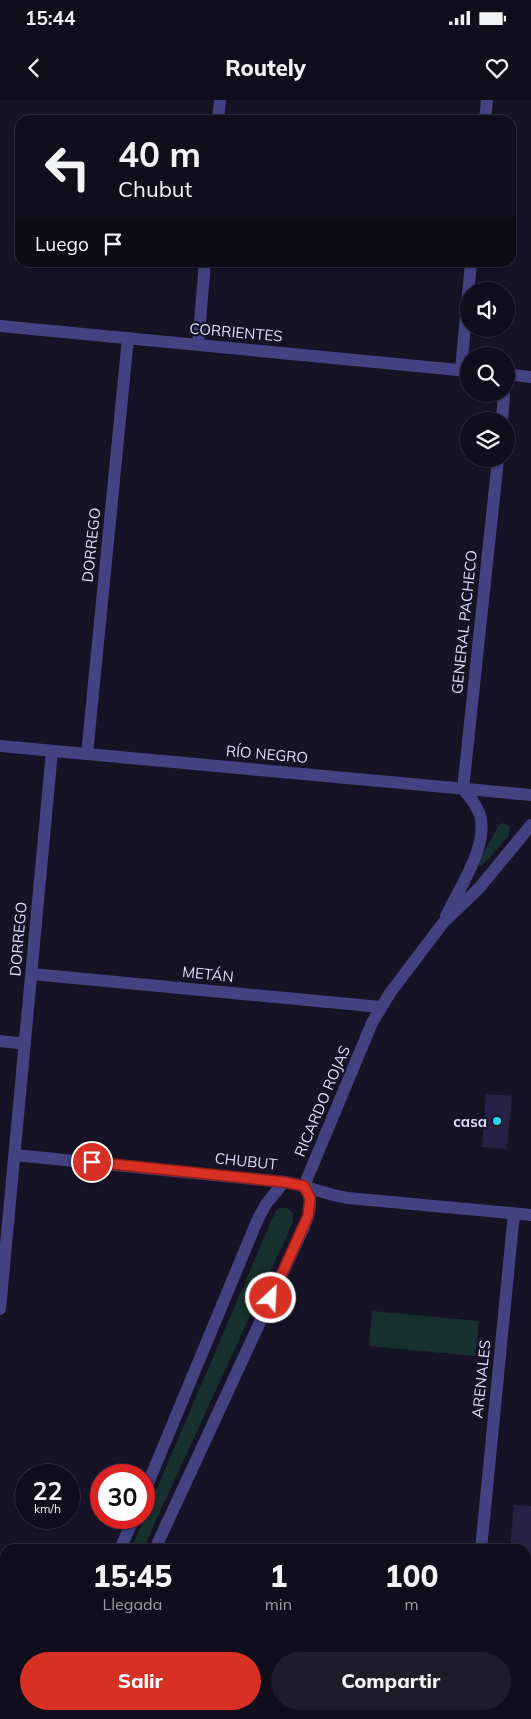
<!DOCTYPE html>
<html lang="es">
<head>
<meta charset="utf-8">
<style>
  :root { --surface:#100e1d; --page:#1e1c2a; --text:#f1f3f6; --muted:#9c9ca4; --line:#302e3b; --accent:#d93025 }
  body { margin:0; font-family:Mulish,sans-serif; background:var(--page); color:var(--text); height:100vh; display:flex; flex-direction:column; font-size:19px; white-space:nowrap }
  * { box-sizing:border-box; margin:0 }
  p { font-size:16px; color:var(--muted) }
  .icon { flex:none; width:28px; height:28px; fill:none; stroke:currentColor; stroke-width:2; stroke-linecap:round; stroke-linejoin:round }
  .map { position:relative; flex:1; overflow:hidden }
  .sheet { position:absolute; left:0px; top:1444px; width:531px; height:176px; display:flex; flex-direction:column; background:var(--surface); border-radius:15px 15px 0 0; box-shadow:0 1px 4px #0004,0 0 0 1px var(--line) }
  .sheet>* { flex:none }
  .hud { position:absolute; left:15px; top:15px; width:501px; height:152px; border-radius:15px; box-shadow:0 1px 4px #0004,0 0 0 1px var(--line); background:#100e1d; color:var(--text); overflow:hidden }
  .controls { position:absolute; left:460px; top:182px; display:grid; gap:10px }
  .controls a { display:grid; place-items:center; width:55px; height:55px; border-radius:50%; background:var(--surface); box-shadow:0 1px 4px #0004,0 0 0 1px var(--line); font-size:25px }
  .speed { position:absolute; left:15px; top:1364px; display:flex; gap:10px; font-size:25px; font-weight:700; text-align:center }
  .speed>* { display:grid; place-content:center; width:65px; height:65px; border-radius:50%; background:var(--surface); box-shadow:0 1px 4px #0004,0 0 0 1px var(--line); line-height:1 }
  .speed small { font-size:12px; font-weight:400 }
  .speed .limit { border:8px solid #d22; background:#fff; color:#111 }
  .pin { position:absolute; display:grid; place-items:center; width:42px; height:42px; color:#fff; margin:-21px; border:2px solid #fff; border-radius:50%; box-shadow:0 1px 5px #0007 }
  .me { position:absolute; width:55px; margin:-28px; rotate:25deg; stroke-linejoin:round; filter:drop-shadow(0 0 4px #0008) }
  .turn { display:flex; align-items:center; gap:18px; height:105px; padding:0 20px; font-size:22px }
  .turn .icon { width:65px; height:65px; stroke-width:2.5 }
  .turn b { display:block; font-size:35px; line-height:42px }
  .then { display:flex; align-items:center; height:48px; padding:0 20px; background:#0003; gap:10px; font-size:19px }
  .eta { display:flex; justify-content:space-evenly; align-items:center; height:85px; text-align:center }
  .eta b { font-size:30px; font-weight:800; line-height:35px }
  .action { display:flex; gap:10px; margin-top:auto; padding:10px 20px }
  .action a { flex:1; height:58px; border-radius:30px; background:var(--accent); color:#fff; font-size:20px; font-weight:800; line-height:58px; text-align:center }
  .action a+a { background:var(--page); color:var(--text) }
  .status { display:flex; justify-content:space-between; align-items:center; height:35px; padding:0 25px; background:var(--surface); direction:ltr }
  .status svg { height:14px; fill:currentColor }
  header { display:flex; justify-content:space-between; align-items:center; height:65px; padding:0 20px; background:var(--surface); font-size:22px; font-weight:800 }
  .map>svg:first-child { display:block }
  .green { fill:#16312f }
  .building { fill:#272146 }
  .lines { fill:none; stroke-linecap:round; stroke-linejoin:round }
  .minor { stroke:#434381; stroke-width:12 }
  .route-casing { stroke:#8d1f18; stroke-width:12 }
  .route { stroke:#d93025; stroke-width:9 }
  .poi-dot { fill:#1ddbe7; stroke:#161327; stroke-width:2 }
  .labels { text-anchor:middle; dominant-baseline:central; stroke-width:4.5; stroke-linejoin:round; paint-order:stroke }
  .street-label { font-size:15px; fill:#dfddfb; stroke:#161327 }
  .poi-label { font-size:15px; font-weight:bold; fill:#dfddfb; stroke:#161327; text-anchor:end }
</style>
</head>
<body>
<div class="status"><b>15:44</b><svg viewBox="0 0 49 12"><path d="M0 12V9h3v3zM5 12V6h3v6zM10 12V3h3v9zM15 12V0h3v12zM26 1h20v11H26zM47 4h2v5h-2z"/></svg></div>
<header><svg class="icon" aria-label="back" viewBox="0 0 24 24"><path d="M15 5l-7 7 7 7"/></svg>Routely<svg class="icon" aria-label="heart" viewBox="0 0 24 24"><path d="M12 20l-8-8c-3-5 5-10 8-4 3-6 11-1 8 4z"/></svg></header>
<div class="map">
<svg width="531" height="1619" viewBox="0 0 531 1619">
  <rect width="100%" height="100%" fill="#161327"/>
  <!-- green -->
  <path class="green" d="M 503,723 L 510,727 L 509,735 L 483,765 L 480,766 L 479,765 L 479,760 L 499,725 Z
    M 279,1108 L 287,1108 L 293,1113 L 293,1122 L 143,1449 L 131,1449 L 275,1112 Z
    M 372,1211 L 479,1221 L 475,1256 L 369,1246 Z"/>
  <!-- building -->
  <path class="building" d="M 486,994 L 512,996 L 507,1049 L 482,1047 Z
    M 514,1405 L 531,1406 L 531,1495 L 526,1494 L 526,1449 L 510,1449 Z"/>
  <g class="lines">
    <!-- minor -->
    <path class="minor" d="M 218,20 L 220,0
      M 485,20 L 487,0
      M 0,226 L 469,271
      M 198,245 L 205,162
      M 461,270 L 471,162
      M 506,274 L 531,277
      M 502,321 L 504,294
      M 0,646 L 531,695
      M 87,654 L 128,238
      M 463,689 L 498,359
      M 446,816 C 459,789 489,745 480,715 C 476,704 470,697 463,689
      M 32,874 L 381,907
      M 0,941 L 25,944
      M 15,1055 L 284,1082 C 306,1085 326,1095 348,1098 L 531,1115
      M 0,1209 L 52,651
      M 144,1393 L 257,1121 L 266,1104 L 284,1082
      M 120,1449 L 134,1418
      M 155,1449 L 304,1127 C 310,1112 314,1099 304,1086 L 372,923 L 390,893 L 443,823 L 480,787 L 531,725
      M 481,1449 L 514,1113
      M 0,1484 L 5,1485
      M 526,1531 L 531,1532
      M 27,1619 L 29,1615
      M 62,1619 L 65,1615"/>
  </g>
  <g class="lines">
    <defs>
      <path id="route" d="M 92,1062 L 284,1082 L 304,1086 L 310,1098 L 308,1116 L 271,1198"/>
    </defs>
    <!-- route casing -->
    <use href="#route" class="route-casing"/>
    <!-- route -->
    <use href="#route" class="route"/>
  </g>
  <!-- markers -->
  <circle class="poi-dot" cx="497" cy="1021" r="5"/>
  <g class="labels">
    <!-- street labels -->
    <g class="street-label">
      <text transform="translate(236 232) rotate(5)">CORRIENTES</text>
      <text transform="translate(91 445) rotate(-84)">DORREGO</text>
      <text transform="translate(464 522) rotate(-84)">GENERAL PACHECO</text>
      <text transform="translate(267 654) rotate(5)">RÍO NEGRO</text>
      <text transform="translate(18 839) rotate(-85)">DORREGO</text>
      <text transform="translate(208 874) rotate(6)">METÁN</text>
      <text transform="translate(322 1001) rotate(-67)">RICARDO ROJAS</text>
      <text transform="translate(246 1061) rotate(6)">CHUBUT</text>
      <text transform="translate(481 1279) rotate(-84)">ARENALES</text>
    </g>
    <!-- poi labels -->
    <g class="poi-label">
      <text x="487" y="1021">casa</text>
    </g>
  </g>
</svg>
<div class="controls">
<a><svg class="icon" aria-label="sound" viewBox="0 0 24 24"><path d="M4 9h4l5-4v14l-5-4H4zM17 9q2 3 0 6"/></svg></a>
<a><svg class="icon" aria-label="search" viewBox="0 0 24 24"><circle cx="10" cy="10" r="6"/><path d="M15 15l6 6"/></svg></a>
<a><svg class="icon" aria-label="layers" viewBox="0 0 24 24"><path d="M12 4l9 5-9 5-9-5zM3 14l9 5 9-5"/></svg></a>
</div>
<div class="speed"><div>22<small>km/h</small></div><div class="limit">30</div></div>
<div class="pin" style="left:92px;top:1062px;background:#d93025"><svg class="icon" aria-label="arrive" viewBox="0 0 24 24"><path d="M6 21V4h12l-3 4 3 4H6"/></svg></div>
<svg class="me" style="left:271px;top:1198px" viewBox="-20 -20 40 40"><circle r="17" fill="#d93025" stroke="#fff" stroke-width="3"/><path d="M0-11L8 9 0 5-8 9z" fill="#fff"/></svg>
<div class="hud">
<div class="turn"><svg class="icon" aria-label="left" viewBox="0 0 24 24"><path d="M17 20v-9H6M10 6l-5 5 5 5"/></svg><div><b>40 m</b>Chubut</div></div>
<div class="then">Luego<svg class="icon" aria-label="arrive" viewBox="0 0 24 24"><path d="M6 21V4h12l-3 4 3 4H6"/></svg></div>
</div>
<section class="sheet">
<div class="eta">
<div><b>15:45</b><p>Llegada</p></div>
<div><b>1</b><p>min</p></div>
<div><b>100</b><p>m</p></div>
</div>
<div class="action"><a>Salir</a><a>Compartir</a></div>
</section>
</div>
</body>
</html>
